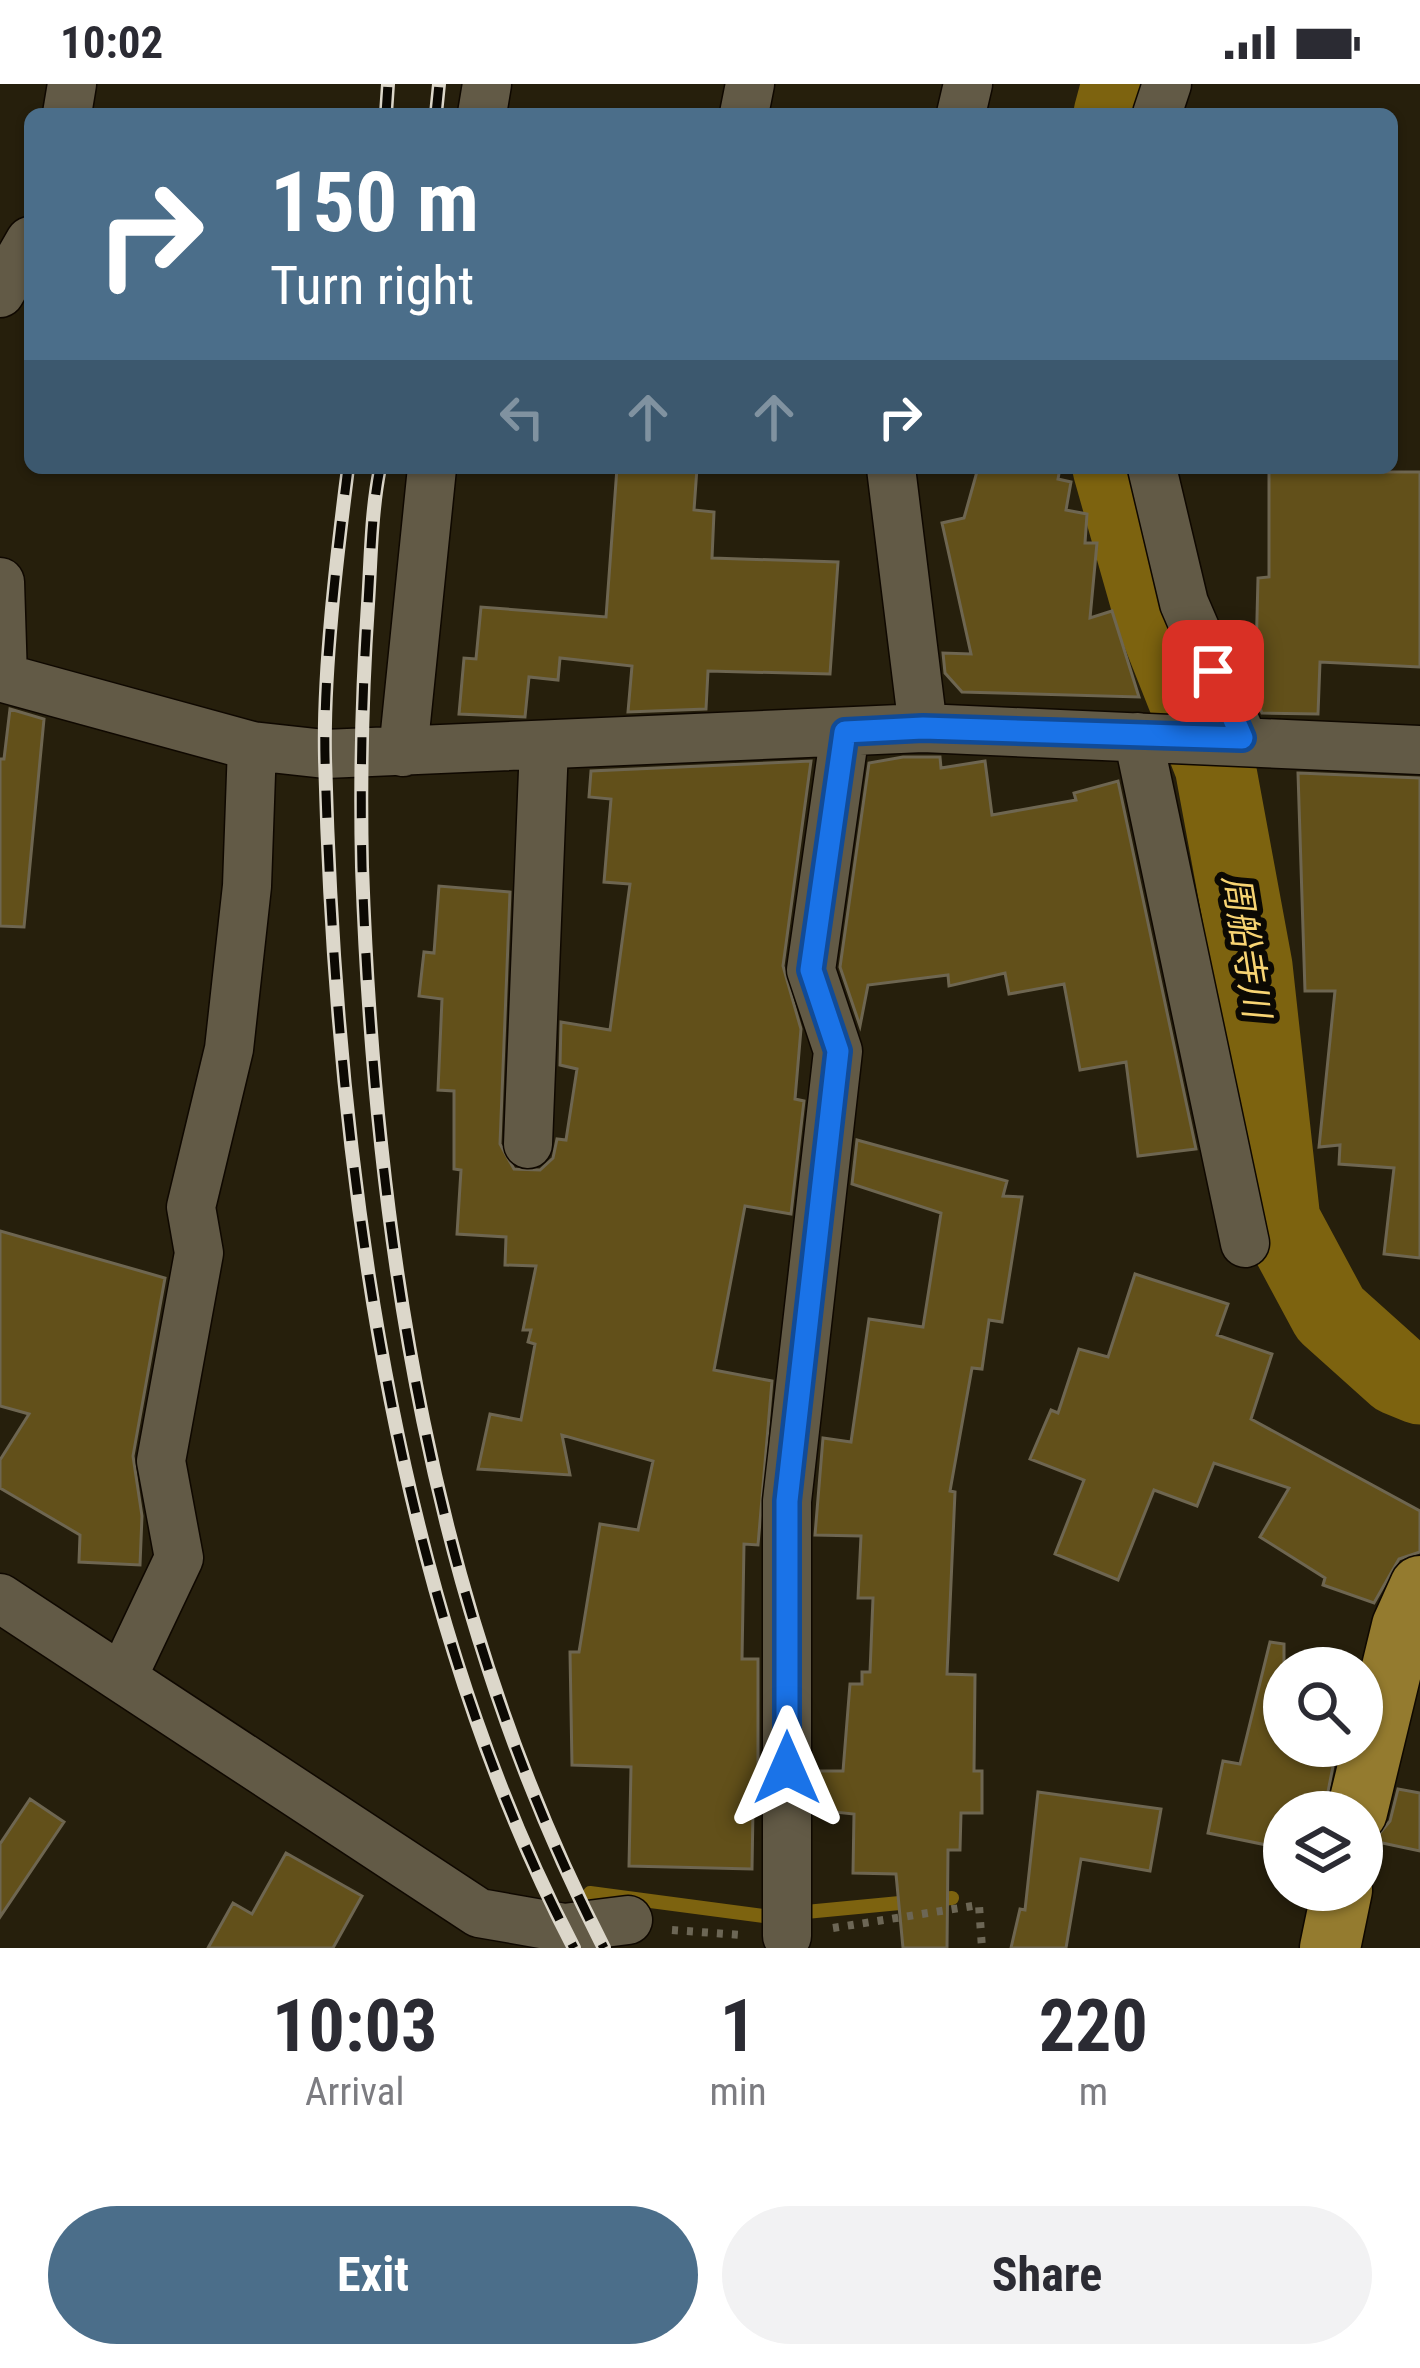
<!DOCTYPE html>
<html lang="en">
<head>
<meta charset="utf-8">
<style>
  :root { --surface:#fff; --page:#f2f2f3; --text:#2b2b33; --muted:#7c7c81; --accent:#4b6e8a }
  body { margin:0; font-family:"Roboto Condensed","Noto Sans JP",sans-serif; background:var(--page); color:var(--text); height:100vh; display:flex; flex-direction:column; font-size:45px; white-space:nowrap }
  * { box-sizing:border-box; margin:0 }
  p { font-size:39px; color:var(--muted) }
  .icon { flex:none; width:66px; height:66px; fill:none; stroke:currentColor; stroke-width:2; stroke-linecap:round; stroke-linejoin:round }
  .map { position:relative; height:1864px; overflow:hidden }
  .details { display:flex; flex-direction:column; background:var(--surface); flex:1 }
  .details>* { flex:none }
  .hud { position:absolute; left:24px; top:24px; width:1374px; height:366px; border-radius:18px; box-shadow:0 3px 9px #0004; background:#4b6e8a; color:#fff; overflow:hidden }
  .fabs { position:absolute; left:1263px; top:1563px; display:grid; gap:24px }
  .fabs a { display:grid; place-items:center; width:120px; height:120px; border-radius:50%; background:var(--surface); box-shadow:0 3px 9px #0004; font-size:60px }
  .pin { position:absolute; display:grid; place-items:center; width:102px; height:102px; color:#fff; margin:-51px; border-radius:24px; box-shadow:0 6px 18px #0006 }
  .me { position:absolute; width:132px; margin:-66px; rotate:0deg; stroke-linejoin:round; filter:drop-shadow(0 0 9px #0008) }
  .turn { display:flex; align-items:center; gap:42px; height:252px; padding:0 48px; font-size:54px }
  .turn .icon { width:156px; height:156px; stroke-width:2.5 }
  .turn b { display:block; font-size:84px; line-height:102px }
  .lanes { display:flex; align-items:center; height:114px; padding:0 48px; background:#0003; justify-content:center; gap:60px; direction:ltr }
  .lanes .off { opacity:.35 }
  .eta { display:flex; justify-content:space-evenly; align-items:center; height:204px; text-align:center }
  .eta b { font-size:72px; font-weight:700; line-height:84px }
  .button { display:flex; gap:24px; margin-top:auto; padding:24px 48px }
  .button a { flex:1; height:138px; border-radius:72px; background:var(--accent); color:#fff; font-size:48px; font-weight:700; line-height:138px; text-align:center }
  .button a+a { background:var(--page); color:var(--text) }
  .status { display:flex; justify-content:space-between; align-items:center; height:84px; padding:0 60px; background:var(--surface); direction:ltr }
  .status svg { height:33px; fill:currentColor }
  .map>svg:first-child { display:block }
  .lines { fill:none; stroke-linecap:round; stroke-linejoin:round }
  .stream { stroke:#7d630f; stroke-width:14 }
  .river { stroke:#7d630f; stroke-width:81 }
  .building { fill:#62501a; stroke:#6e6651; stroke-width:3 }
  .minor-casing { stroke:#0f0800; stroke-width:51 }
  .major-casing { stroke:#0f0800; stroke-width:63 }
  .path { stroke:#6c6655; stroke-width:8; stroke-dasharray:6 9; stroke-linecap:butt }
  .minor { stroke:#625a46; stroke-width:48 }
  .major { stroke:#947b2f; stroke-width:60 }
  .rail-casing { stroke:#dcd7ca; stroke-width:14 }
  .rail { stroke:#0c0903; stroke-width:9; stroke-dasharray:27; stroke-linecap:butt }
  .route-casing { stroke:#114b97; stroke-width:30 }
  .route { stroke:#1a73e8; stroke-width:21 }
  .labels { text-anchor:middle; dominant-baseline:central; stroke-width:12; stroke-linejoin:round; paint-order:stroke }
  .water-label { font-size:36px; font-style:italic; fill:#f8d473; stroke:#0c0903 }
</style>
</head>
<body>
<div class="status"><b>10:02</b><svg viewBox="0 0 49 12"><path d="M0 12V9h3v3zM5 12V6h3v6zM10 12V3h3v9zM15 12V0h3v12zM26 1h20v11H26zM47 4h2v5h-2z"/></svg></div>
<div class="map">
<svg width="1420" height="1864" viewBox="0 0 1420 1864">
  <rect width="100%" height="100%" fill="#261f0c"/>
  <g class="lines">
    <!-- stream -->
    <path class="stream" d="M 590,1809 L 764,1832 L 952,1814"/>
    <!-- river -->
    <path class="river" d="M 1114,30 L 1122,0
      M 1113,384 L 1153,525 L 1215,682 L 1252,882 L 1280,1137 L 1330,1230 L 1398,1291 L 1420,1300"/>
  </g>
  <!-- building -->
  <path class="building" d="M 617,384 L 697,384 L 694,426 L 714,428 L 712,474 L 838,478 L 830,590 L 708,587 L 706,625 L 628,628 L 632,582 L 560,574 L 558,596 L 529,593 L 525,633 L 459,630 L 464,574 L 476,575 L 481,523 L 606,533 Z
    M 978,384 L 1060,384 L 1058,395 L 1071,398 L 1066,426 L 1087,430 L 1085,459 L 1097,459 L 1090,534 L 1112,527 L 1139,613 L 962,608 L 945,589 L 943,569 L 971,570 L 942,439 L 964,434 Z
    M 1269,388 L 1420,388 L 1420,583 L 1320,578 L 1318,630 L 1262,629 L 1255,612 L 1258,494 L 1269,493 Z
    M 10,625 L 44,635 L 24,843 L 0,842 L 0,675 L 4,675 Z
    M 903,673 L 940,673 L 941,684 L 985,677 L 992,731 L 1076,716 L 1074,709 L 1118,697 L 1196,1065 L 1138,1072 L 1126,978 L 1080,986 L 1064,900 L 1009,910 L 1005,889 L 949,902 L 948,891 L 868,901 L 860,942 L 840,883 L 869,679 Z
    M 811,677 L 783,882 L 801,945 L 795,1015 L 804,1017 L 791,1130 L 745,1122 L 714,1286 L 772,1297 L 758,1461 L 744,1460 L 742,1575 L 758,1575 L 758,1726 L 753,1726 L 752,1785 L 629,1782 L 631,1683 L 572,1681 L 570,1568 L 579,1568 L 600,1440 L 638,1446 L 653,1377 L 562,1351 L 570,1391 L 478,1385 L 490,1330 L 521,1336 L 535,1260 L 528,1258 L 531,1246 L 523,1246 L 536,1182 L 505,1181 L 506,1153 L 457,1150 L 461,1086 L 454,1085 L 454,1007 L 438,1006 L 442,915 L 419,912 L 424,868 L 434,869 L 439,802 L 510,808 L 500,1060 L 514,1085 L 540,1086 L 553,1074 L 557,1055 L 566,1056 L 577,985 L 560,981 L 561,938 L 610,946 L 630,800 L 604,798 L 611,715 L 589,713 L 591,687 Z
    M 1298,689 L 1420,694 L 1420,1174 L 1384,1170 L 1394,1084 L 1339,1080 L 1340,1061 L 1319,1063 L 1335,907 L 1305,907 Z
    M 857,1056 L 1007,1097 L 1003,1112 L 1022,1113 L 1002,1238 L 989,1236 L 982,1285 L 972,1284 L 950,1407 L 955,1408 L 947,1590 L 975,1591 L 974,1687 L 982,1687 L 982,1729 L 961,1729 L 960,1766 L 948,1766 L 947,1864 L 903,1864 L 896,1790 L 853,1789 L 854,1730 L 815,1726 L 815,1687 L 843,1687 L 850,1600 L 862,1600 L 862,1588 L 870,1588 L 873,1514 L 858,1514 L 861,1452 L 815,1451 L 823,1354 L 851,1358 L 869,1235 L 923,1243 L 941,1129 L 852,1100 Z
    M 0,1147 L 165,1194 L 133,1372 L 142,1432 L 140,1481 L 79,1478 L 80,1451 L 0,1404 L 0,1376 L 29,1330 L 0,1322 Z
    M 1135,1190 L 1228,1220 L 1217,1251 L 1272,1270 L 1251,1335 L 1420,1427 L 1420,1468 L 1399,1475 L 1374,1519 L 1323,1501 L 1325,1494 L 1260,1453 L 1289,1404 L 1214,1379 L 1197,1422 L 1154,1406 L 1118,1496 L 1055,1470 L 1084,1396 L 1030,1375 L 1051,1326 L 1058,1329 L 1079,1265 L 1108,1273 Z
    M 1270,1558 L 1284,1560 L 1284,1662 L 1337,1662 L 1324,1728 L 1284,1728 L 1281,1764 L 1208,1749 L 1223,1677 L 1240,1680 Z
    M 1398,1705 L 1420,1709 L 1420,1767 L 1373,1757 L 1390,1737 Z
    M 1038,1708 L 1161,1725 L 1150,1787 L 1081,1775 L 1066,1864 L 1011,1864 L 1020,1825 L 1025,1826 Z
    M 30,1715 L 64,1738 L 0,1833 L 0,1760 Z
    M 286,1769 L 362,1812 L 333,1864 L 208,1864 L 233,1819 L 252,1830 Z"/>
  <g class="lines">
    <defs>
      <path id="minor" d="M 67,30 L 72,0
        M 482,30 L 487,0
        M 744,30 L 750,0
        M 961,30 L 968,0
        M 1157,30 L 1167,0
        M 0,209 L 30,157
        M 891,384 L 923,644
        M 1152,384 L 1184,519 L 1242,654
        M 0,498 L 3,594
        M 0,593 L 252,662 L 325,670 L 923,644 L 1420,666
        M 1138,653 L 1245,1159
        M 403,668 L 432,384
        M 528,1060 L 544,662
        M 0,1514 L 479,1829 L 564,1844 L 628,1836
        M 122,1594 L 179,1474 L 161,1377 L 199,1169 L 191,1123 L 229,965 L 247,802 L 252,662
        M 787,1852 L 787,1417 L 838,967 L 811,886 L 845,648"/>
      <path id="major" d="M 1357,1728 L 1402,1542 L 1420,1502
        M 1330,1864 L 1342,1806"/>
    </defs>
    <!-- minor casing -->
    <use href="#minor" class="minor-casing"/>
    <!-- major casing -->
    <use href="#major" class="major-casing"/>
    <!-- path -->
    <path class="path" d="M 833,1844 L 979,1821 L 982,1864
      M 672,1846 L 741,1851"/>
    <!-- minor -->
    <use href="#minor" class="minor"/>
    <!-- major -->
    <use href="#major" class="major"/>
    <defs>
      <path id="rail" d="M 386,30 L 388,0
        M 436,30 L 439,0
        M 348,384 C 337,471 323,587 325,674 C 335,1064 391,1514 574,1864
        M 380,384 C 371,429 371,474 368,520 C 362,608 360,694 362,783 C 375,1155 432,1529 604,1864"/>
    </defs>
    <!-- rail casing -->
    <use href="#rail" class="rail-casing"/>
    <!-- rail -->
    <use href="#rail" class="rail"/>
  </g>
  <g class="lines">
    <defs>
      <path id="route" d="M 787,1684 L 787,1417 L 838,967 L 811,886 L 845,648 L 923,644 L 1242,654 L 1213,587"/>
    </defs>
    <!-- route casing -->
    <use href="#route" class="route-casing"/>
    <!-- route -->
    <use href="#route" class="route"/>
  </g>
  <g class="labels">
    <!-- water labels -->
    <g class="water-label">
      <text transform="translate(1246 862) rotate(81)">周船寺川</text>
    </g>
  </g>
</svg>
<div class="fabs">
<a><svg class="icon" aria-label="search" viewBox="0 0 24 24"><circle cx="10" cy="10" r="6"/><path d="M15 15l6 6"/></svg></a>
<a><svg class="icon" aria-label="layers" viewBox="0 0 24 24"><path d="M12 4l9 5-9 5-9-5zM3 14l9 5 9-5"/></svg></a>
</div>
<div class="pin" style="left:1213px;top:587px;background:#d93025"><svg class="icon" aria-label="arrive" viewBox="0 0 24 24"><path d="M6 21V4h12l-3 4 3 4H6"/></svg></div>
<svg class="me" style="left:787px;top:1684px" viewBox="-20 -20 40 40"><path d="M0-17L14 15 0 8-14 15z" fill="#1a73e8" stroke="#fff" stroke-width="4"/></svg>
<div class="hud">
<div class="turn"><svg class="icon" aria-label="right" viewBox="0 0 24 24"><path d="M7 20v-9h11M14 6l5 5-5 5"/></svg><div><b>150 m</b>Turn right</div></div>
<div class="lanes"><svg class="icon off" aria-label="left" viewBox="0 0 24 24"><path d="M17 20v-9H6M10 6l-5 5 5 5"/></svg><svg class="icon off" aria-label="ahead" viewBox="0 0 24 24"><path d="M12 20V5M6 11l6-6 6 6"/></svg><svg class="icon off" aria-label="ahead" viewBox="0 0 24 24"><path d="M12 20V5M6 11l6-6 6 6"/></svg><svg class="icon" aria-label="right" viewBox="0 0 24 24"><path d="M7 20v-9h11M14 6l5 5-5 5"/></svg></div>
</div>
</div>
<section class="details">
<div class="eta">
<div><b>10:03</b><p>Arrival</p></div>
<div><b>1</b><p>min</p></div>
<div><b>220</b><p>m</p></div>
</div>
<div class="button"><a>Exit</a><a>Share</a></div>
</section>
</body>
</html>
